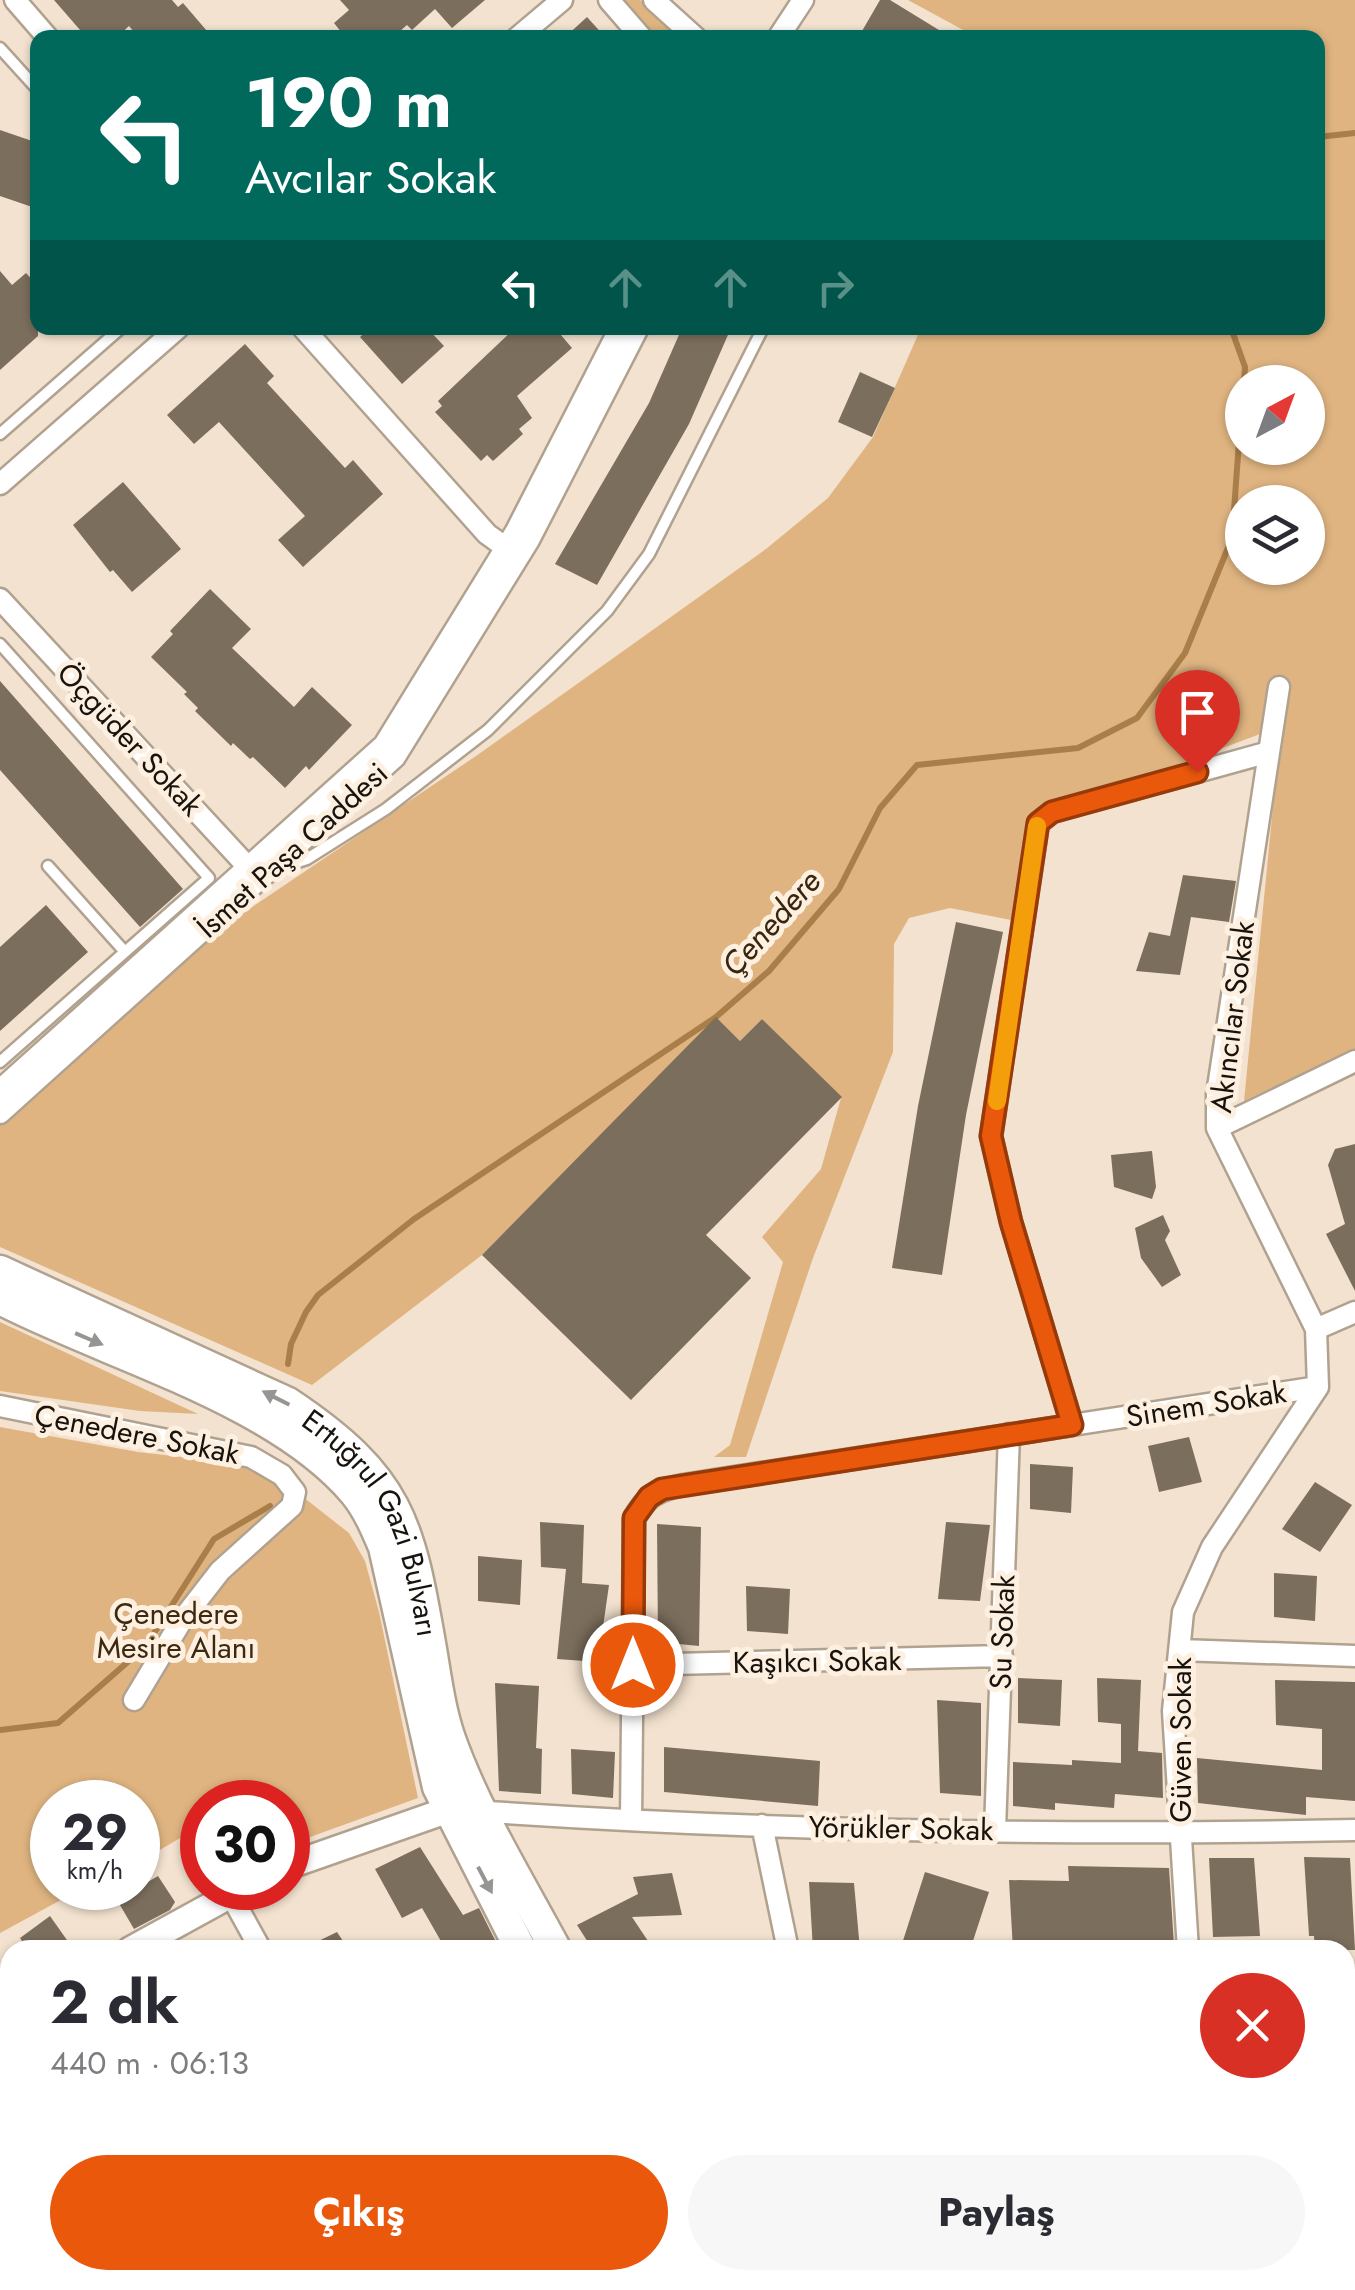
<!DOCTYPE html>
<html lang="tr">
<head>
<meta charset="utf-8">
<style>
  :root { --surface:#fff; --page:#f7f7f7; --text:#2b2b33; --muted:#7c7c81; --accent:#ea580c }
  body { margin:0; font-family:Jost,sans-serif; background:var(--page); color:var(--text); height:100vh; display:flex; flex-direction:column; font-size:38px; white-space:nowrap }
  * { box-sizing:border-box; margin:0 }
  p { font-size:32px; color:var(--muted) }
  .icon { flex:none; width:55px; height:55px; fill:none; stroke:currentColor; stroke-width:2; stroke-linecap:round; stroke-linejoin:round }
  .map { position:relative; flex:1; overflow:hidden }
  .drawer { position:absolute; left:0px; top:1940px; width:1355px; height:350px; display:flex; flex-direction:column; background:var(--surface); border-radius:30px 30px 0 0; box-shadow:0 2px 8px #0004 }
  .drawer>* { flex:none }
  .guide { position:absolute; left:30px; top:30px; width:1295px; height:305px; border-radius:20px; box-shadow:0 2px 8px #0004; background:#00695c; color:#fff; overflow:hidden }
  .needle { width:65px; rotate:41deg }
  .tools { position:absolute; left:1225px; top:365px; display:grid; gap:20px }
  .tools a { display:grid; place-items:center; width:100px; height:100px; border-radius:50%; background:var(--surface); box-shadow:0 2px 8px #0004; font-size:50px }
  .speed { position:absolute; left:30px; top:1780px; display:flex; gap:20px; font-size:50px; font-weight:700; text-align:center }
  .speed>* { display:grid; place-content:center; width:130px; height:130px; border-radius:50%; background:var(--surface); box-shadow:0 2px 8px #0004; line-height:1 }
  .speed small { font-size:25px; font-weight:400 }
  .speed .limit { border:15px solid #d22; background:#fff; color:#111 }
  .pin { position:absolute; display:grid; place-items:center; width:85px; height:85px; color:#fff; margin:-102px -42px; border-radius:50% 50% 50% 0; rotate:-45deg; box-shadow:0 0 10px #0007 }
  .pin .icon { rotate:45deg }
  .me { position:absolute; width:110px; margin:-55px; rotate:0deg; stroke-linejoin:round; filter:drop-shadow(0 0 8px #0008) }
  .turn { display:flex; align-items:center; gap:35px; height:210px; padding:0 50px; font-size:45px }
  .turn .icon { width:130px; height:130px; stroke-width:2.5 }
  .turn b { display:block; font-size:70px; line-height:85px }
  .lanes { display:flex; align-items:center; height:95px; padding:0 50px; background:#0003; justify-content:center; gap:50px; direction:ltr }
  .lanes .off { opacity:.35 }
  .round { display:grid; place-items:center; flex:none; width:105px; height:105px; border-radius:52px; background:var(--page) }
  .headline { display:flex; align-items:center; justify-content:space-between; height:170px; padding:0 50px }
  h1 { font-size:60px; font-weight:700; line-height:75px }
  .action { display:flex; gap:20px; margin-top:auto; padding:20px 50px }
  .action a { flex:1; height:115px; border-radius:60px; background:var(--accent); color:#fff; font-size:40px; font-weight:700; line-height:115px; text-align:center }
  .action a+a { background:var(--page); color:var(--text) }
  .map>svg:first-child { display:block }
  .green { fill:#dfb481; fill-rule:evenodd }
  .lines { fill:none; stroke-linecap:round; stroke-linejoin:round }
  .stream { stroke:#a97e48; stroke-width:6 }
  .building { fill:#7c6e5d }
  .service-casing { stroke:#b1a290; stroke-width:15 }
  .minor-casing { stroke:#b1a290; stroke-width:25 }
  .tertiary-casing { stroke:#b1a290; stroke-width:30 }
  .secondary-casing { stroke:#b1a290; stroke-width:35 }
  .service { stroke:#fff; stroke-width:10 }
  .minor { stroke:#fff; stroke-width:20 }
  .tertiary { stroke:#fff; stroke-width:25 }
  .secondary { stroke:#fff; stroke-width:30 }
  .oneway { fill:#979592 }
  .route-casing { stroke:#983908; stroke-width:25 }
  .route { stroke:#ea580c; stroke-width:18 }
  .slow { stroke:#f59e0b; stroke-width:18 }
  .labels { text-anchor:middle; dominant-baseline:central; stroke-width:10; stroke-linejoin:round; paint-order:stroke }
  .street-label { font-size:30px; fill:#18130c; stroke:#fdf0e1 }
  .park-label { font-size:30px; fill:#3c2910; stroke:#fdf0e1 }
  .water-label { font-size:32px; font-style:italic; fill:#3a260e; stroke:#fdf0e1 }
</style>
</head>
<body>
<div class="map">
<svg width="1355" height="2290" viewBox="0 0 1355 2290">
  <rect width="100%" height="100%" fill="#f3e2cf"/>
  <!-- green -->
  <path class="green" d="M 619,0 L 640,0 L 684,37 L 653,37 Z
    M 908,0 L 1355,0 L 1355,1049 L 1244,1101 L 1281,726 L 1053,812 L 1026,828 L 1011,920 L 950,908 L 909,918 L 894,944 L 893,1052 L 813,1258 L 746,1457 L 714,1457 L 730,1445 L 783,1262 L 762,1237 L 821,1169 L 841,1098 L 762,1019 L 740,1041 L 717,1018 L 482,1255 L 312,1385 L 0,1247 L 0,1120 L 148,987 L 236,918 L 476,756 L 766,549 L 828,498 L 873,437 L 921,328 L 1318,328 L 1318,38 L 976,37 ZM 1242,382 L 1308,382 L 1308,448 L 1242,448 ZM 1242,502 L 1308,502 L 1308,568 L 1242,568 Z
    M 0,1322 L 198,1414 L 140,1411 L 0,1391 Z
    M 0,1427 L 138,1452 L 226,1462 L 263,1473 L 303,1497 L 349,1533 L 365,1561 L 379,1612 L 418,1798 L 288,1845 L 288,1802 L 202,1802 L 202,1825 L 138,1863 L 138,1802 L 52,1802 L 52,1888 L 83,1888 L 0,1933 Z
    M 219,2280 L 352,2280 L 357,2290 L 224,2290 Z"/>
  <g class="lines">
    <!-- stream -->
    <path class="stream" d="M 1318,137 L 1355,133
      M 1231,328 L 1245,367 L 1244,382
      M 288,1364 L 291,1344 L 306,1312 L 318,1295 L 414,1219 L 716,1017 L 769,971 L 839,889 L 880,808 L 917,765 L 1078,748 L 1137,718 L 1185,653 L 1232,538 L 1242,400
      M 0,1730 L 58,1723 L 146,1646 L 214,1539 L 270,1506"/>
  </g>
  <!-- building -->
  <path class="building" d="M 54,0 L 172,0 L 178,7 L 183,3 L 213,38 L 139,38 L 129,26 L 116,38 L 87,38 Z
    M 340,0 L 485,0 L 452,28 L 435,9 L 412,30 L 407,25 L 392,38 L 346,38 L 334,23 L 349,10 Z
    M 880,0 L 890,0 L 952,38 L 858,38 Z
    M 587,17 L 606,38 L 564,38 Z
    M 0,130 L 38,143 L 38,209 L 0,196 Z
    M 0,271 L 12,285 L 26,273 L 38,286 L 38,336 L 0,370 Z
    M 370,328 L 427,328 L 444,346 L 402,384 L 360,337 Z
    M 515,328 L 555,328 L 572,348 L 517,396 L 532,418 L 519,429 L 523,434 L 493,461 L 487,455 L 481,461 L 435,412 L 442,406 L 438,401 Z
    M 682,328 L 731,328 L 689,424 L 597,585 L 555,564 L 649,403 Z
    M 245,344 L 274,376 L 267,383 L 345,468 L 353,460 L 383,494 L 303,567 L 278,540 L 305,516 L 219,422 L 194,444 L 167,415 Z
    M 860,372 L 895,388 L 872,437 L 838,422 Z
    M 123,482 L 181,549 L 132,592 L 113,570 L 110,572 L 73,525 Z
    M 210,589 L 251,629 L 232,648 L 294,707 L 312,687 L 352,725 L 309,770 L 306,766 L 285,788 L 253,757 L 250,759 L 233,743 L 231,746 L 195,711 L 198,708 L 184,694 L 187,692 L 151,657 L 173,634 L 170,631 Z
    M 0,681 L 183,889 L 140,927 L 0,770 Z
    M 1183,875 L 1236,881 L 1229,922 L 1191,917 L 1180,975 L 1136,971 L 1149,932 L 1170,936 Z
    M 46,905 L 88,952 L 0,1031 L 0,947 Z
    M 956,922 L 1003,932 L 966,1115 L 942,1275 L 892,1268 L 918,1106 Z
    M 716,1017 L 740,1041 L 762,1019 L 842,1097 L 706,1235 L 751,1278 L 631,1400 L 482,1255 Z
    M 1355,1144 L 1355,1291 L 1326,1234 L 1345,1224 L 1328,1165 L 1335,1149 Z
    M 1152,1151 L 1156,1187 L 1152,1199 L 1114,1187 L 1111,1155 Z
    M 1163,1215 L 1170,1231 L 1165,1240 L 1181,1275 L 1162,1287 L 1141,1258 L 1135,1228 Z
    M 1189,1437 L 1202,1482 L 1159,1492 L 1148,1446 Z
    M 1030,1464 L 1073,1467 L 1071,1513 L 1030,1509 Z
    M 1315,1482 L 1352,1505 L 1320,1552 L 1282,1529 Z
    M 540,1522 L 584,1525 L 582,1583 L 609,1585 L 598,1662 L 557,1659 L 566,1569 L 541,1567 Z
    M 946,1522 L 990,1525 L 980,1601 L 938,1599 Z
    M 657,1524 L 701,1527 L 699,1646 L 658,1642 Z
    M 478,1556 L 522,1560 L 520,1605 L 478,1601 Z
    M 1274,1573 L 1317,1576 L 1315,1621 L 1274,1617 Z
    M 746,1586 L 790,1589 L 788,1634 L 747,1631 Z
    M 1018,1678 L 1062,1680 L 1060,1726 L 1018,1723 Z
    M 1097,1678 L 1141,1680 L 1138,1751 L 1162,1753 L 1163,1798 L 1115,1794 L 1114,1808 L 1055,1803 L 1055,1810 L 1013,1806 L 1013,1762 L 1072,1765 L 1072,1760 L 1121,1763 L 1121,1724 L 1098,1722 Z
    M 1275,1680 L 1355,1682 L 1355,1801 L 1306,1797 L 1306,1815 L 1198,1803 L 1197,1758 L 1322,1770 L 1322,1729 L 1276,1725 Z
    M 495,1683 L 539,1686 L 536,1748 L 542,1749 L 541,1794 L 499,1791 Z
    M 937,1700 L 981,1703 L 981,1796 L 940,1793 Z
    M 664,1747 L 820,1761 L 818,1806 L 664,1792 Z
    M 571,1749 L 615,1752 L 613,1798 L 572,1794 Z
    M 420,1847 L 463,1915 L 479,1908 L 500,1950 L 446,1950 L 422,1908 L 402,1918 L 375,1869 Z
    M 1304,1857 L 1350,1858 L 1355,1950 L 1315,1950 L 1314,1936 L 1309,1936 Z
    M 1209,1858 L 1254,1858 L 1260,1936 L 1213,1937 Z
    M 1068,1866 L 1169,1868 L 1174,1945 L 1059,1945 L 1060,1950 L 1013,1950 L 1009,1880 L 1069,1881 Z
    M 925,1872 L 989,1892 L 970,1950 L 900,1950 Z
    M 672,1873 L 682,1915 L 632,1917 L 654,1950 L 593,1950 L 577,1925 L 638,1894 L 633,1877 Z
    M 158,1876 L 175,1902 L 170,1910 L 134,1929 L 117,1900 Z
    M 809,1882 L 854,1883 L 860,1950 L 813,1950 Z
    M 50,1916 L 74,1950 L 28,1950 L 20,1938 Z
    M 337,1932 L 349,1950 L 300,1950 Z"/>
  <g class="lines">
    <defs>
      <path id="service" d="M 0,48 L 38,90
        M 0,434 L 121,328
        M 0,644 L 209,878 L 0,1062
        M 48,866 L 125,952
        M 279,868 L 307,859 L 386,809 L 488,730 L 607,611 L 649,554 L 763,328"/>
      <path id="minor" d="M 15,0 L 48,38
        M 609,0 L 642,38
        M 654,0 L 696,38
        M 517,38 L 562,0
        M 778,38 L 803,0
        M 303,328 L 487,534 L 516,555
        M 0,484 L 178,328
        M 0,599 L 248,867 L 258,871
        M 1279,687 L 1217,1094 L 1217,1128 L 1316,1329 L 1318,1387
        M 0,1090 L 384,745 L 516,531 L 620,328
        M 0,1113 L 395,757 L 529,540 L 638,328
        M 1217,1128 L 1355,1061
        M 1316,1329 L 1355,1312
        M 0,1406 L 251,1457 L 282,1475 L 295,1492 L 292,1506 L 220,1571 L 182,1620 L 134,1700
        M 1072,1425 L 1011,1222 L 991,1136 L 1038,823 L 1052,812 L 1269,752
        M 1180,1650 L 1355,1656
        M 633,1665 L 1002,1656
        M 475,1811 C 767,1831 1062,1836 1355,1830
        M 631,1820 L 634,1518 C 646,1496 659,1490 683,1485 L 1318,1387
        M 762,1825 L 788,1950
        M 995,1830 L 1009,1434
        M 230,1894 L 261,1950
        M 1188,1950 L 1173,1711 L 1183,1612 L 1212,1547 L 1318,1387
        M 1345,2140 L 1355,2140
        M 0,2237 L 10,2253
        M 27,2280 L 33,2290
        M 117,2280 L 121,2290
        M 435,2280 L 440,2290
        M 1255,2280 L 1258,2290
        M 55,2290 L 73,2280
        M 453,2290 L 472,2280"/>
      <path id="tertiary" d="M 288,1866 L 448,1810
        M 130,1950 L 243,1888
        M 0,2025 L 10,2018"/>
      <g id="secondary">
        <path id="s1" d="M 0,1271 L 288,1403 C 400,1478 409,1522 431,1649 C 436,1679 440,1710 450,1739 C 476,1812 519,1881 556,1950"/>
        <path d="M 0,1299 C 108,1355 276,1399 355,1493 C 368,1509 376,1528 384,1547 L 438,1787 L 521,1950"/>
        <path d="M 699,2280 L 704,2290"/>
        <path d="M 733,2280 L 738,2290"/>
      </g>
    </defs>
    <!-- service casing -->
    <use href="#service" class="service-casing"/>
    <!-- minor casing -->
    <use href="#minor" class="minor-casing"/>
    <!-- tertiary casing -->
    <use href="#tertiary" class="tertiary-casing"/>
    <!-- secondary casing -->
    <use href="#secondary" class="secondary-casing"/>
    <!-- service -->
    <use href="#service" class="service"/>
    <!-- minor -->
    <use href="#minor" class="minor"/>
    <!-- tertiary -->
    <use href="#tertiary" class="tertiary"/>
    <!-- secondary -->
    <use href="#secondary" class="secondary"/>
  </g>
  <!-- one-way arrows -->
  <defs><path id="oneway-solid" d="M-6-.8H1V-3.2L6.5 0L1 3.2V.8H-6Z" transform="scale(2.5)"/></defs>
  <g class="oneway">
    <use href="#oneway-solid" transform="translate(89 1339) rotate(23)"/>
    <use href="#oneway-solid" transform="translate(276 1398) rotate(-153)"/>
    <use href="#oneway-solid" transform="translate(485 1880) rotate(62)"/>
  </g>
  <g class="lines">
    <defs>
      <path id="route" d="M 633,1665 L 634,1518 L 649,1497 L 662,1489 L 1072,1425 L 1011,1222 L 991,1136 L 1038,823 L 1052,812 L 1197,772"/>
    </defs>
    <!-- route casing -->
    <use href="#route" class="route-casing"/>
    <!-- route -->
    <use href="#route" class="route"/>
    <!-- slow -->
    <path class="slow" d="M 997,1101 L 1037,826"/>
  </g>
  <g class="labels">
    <!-- street labels -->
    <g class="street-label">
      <text transform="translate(130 739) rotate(47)">Öçgüder Sokak</text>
      <text transform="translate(292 850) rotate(-42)">İsmet Paşa Caddesi</text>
      <text transform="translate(1232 1017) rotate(-83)">Akıncılar Sokak</text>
      <text transform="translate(1206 1404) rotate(-9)">Sinem Sokak</text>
      <text transform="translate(137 1434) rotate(11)">Çenedere Sokak</text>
      <text stroke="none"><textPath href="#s1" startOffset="470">Ertuğrul Gazi Bulvarı</textPath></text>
      <text transform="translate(1002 1632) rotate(-88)">Su Sokak</text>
      <text transform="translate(817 1661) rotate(-1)">Kaşıkcı Sokak</text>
      <text transform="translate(1180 1740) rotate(-90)">Güven Sokak</text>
      <text transform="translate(901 1828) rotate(1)">Yörükler Sokak</text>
    </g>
    <!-- park labels -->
    <g class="park-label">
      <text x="176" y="1613">Çenedere<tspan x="176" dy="34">Mesire Alanı</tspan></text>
    </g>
    <!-- water labels -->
    <g class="water-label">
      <text transform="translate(771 923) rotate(-48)">Çenedere</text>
    </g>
  </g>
</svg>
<div class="tools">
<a><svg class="needle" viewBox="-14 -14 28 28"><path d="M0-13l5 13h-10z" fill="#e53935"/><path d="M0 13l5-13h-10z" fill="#7c7c81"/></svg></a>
<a><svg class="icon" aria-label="layers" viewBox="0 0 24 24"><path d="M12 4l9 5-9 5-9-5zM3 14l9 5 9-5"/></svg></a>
</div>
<div class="speed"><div>29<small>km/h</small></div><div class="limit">30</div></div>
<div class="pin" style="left:1197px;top:772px;background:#d93025"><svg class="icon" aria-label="arrive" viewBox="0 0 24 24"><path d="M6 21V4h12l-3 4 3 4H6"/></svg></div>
<svg class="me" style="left:633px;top:1665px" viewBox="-20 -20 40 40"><circle r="17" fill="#ea580c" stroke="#fff" stroke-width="3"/><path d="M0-11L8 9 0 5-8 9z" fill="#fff"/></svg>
<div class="guide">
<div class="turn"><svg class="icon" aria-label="left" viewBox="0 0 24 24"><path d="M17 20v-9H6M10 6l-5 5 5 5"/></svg><div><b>190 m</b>Avcılar Sokak</div></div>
<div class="lanes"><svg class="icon" aria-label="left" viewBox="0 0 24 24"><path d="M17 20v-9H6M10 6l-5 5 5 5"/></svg><svg class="icon off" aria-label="ahead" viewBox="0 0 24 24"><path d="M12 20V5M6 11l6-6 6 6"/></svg><svg class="icon off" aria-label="ahead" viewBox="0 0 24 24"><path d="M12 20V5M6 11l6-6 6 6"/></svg><svg class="icon off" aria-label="right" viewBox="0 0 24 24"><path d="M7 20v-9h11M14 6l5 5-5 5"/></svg></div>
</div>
<section class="drawer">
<div class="headline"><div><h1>2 dk</h1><p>440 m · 06:13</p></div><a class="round" style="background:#d93025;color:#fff"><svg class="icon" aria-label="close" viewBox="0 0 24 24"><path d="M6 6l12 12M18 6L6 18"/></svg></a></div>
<div class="action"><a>Çıkış</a><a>Paylaş</a></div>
</section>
</div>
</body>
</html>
